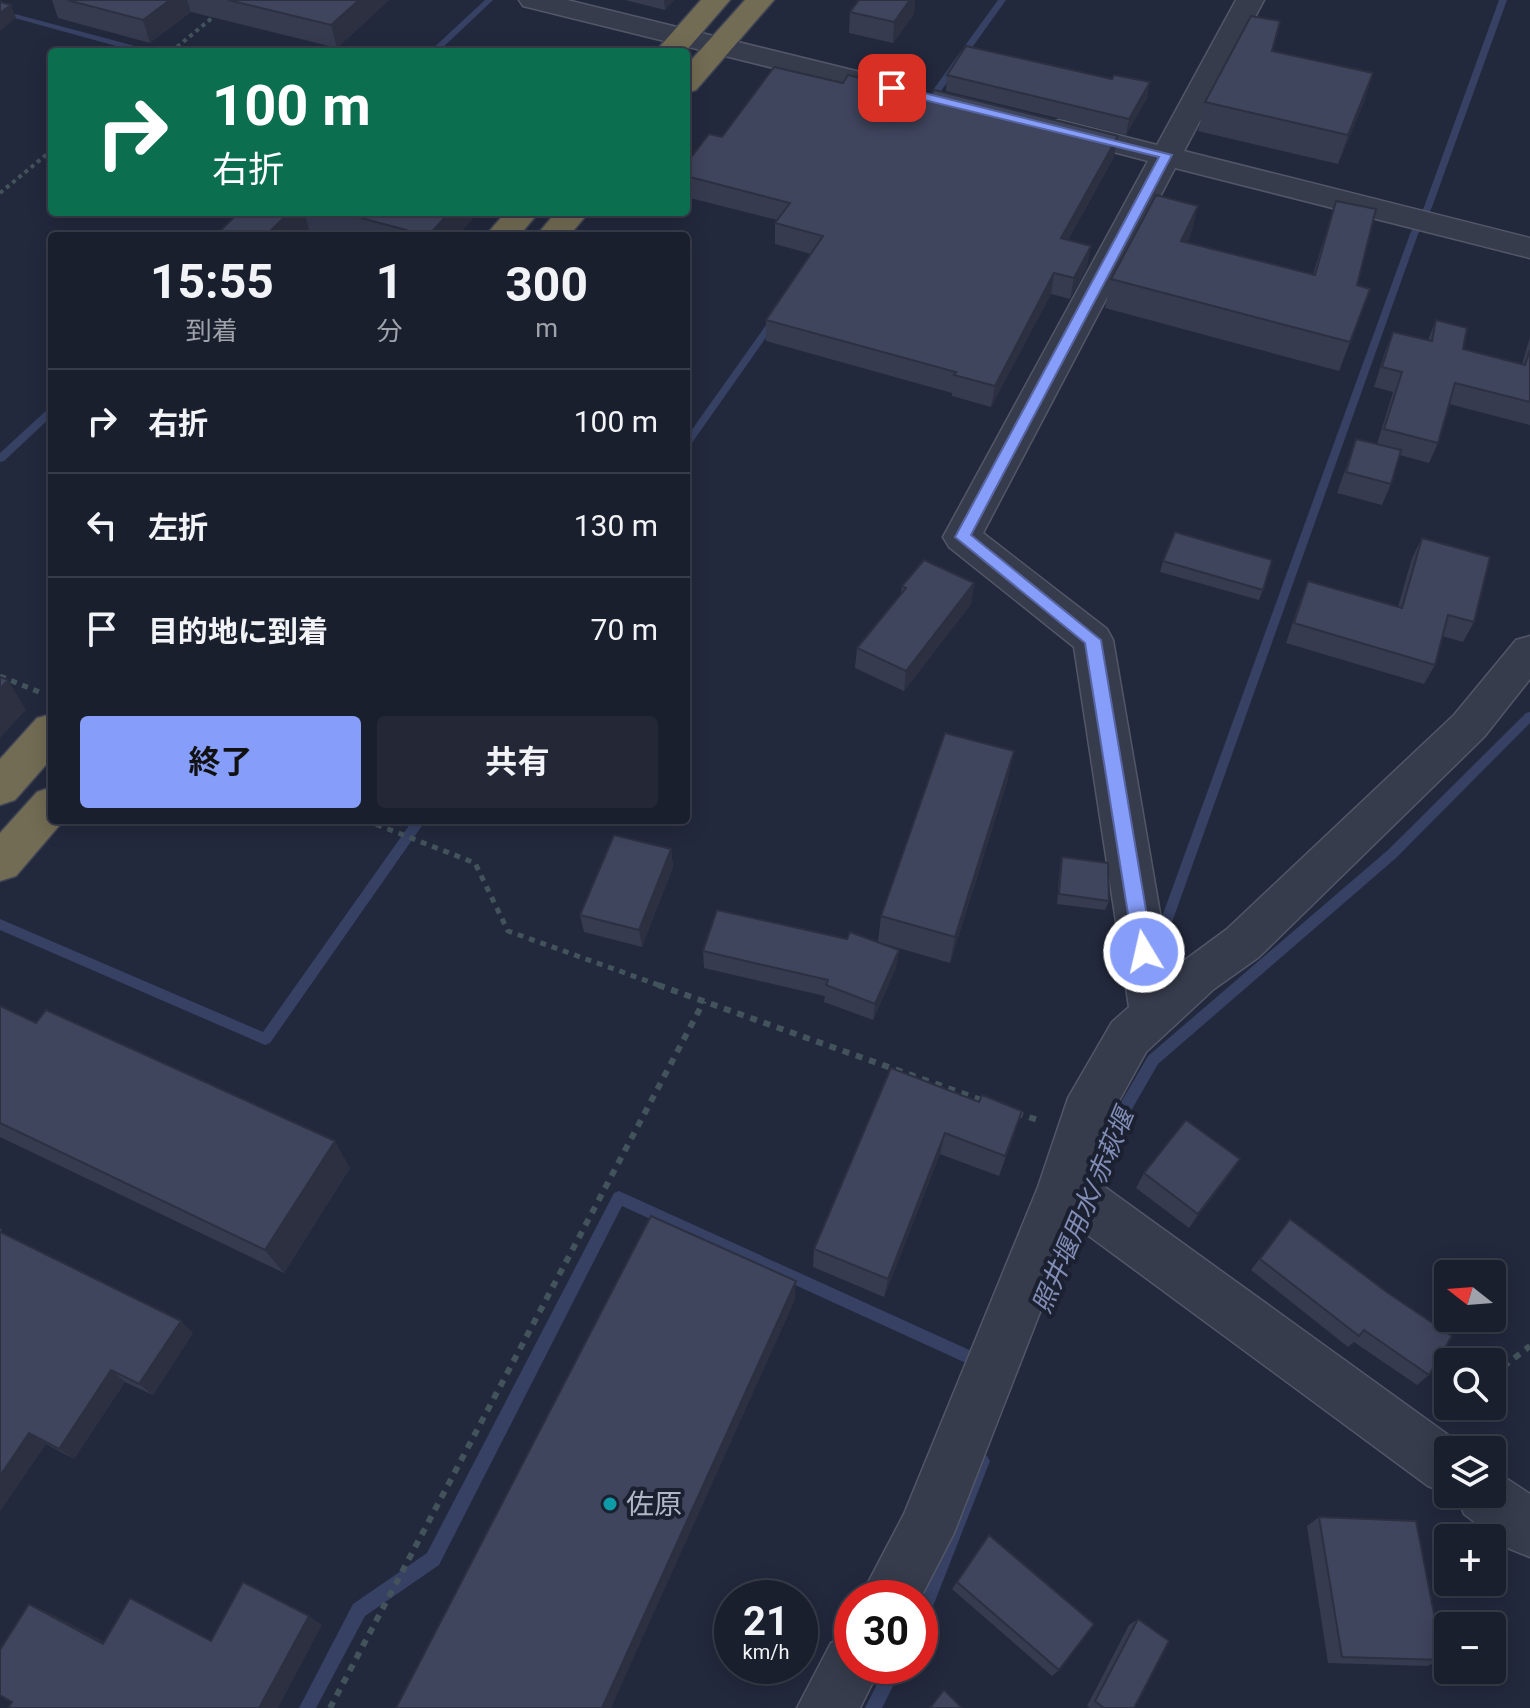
<!DOCTYPE html>
<html lang="ja">
<head>
<meta charset="utf-8">
<style>
  :root { --surface:#1a1f2e; --page:#232736; --text:#f1f3f6; --muted:#9fa2aa; --line:#383d4a; --accent:#869df9 }
  body { margin:0; font-family:Roboto,"Noto Sans JP",sans-serif; background:var(--page); color:var(--text); height:100vh; display:flex; flex-direction:column; font-size:30px; white-space:nowrap }
  * { box-sizing:border-box; margin:0 }
  p { font-size:26px; color:var(--muted) }
  .icon { flex:none; width:44px; height:44px; fill:none; stroke:currentColor; stroke-width:2; stroke-linecap:round; stroke-linejoin:round }
  .map { position:relative; flex:1; overflow:hidden }
  .sheet { position:absolute; left:48px; top:232px; width:642px; height:592px; display:flex; flex-direction:column; background:var(--surface); border-radius:8px; box-shadow:0 4px 20px #0003,0 0 0 2px var(--line) }
  .sheet>* { flex:none }
  .guide { position:absolute; left:48px; top:48px; width:642px; height:168px; border-radius:8px; box-shadow:0 4px 20px #0003,0 0 0 2px var(--line); background:#0b6e4f; color:#fff; overflow:hidden }
  .needle { width:52px; rotate:287deg }
  .tools { position:absolute; left:1434px; top:1260px; display:grid; gap:16px }
  .tools a { display:grid; place-items:center; width:72px; height:72px; border-radius:8px; background:var(--surface); box-shadow:0 4px 20px #0003,0 0 0 2px var(--line); font-size:40px }
  .speed { position:absolute; left:714px; top:1580px; display:flex; gap:16px; font-size:40px; font-weight:700; text-align:center }
  .speed>* { display:grid; place-content:center; width:104px; height:104px; border-radius:50%; background:var(--surface); box-shadow:0 4px 20px #0003,0 0 0 2px var(--line); line-height:1 }
  .speed small { font-size:20px; font-weight:400 }
  .speed .limit { border:12px solid #d22; background:#fff; color:#111 }
  .pin { position:absolute; display:grid; place-items:center; width:68px; height:68px; color:#fff; margin:-34px; border-radius:16px; box-shadow:0 4px 12px #0006 }
  .me { position:absolute; width:88px; margin:-44px; rotate:351deg; stroke-linejoin:round; filter:drop-shadow(0 0 6px #0008) }
  .turn { display:flex; align-items:center; gap:28px; height:168px; padding:0 32px; font-size:36px }
  .turn .icon { width:104px; height:104px; stroke-width:2.5 }
  .turn b { display:block; font-size:56px; line-height:68px }
  .eta { display:flex; justify-content:space-evenly; align-items:center; height:136px; text-align:center }
  .eta b { font-size:48px; font-weight:700; line-height:56px }
  .action { display:flex; gap:16px; margin-top:auto; padding:16px 32px }
  .action a { flex:1; height:92px; border-radius:8px; background:var(--accent); color:#111; font-size:32px; font-weight:700; line-height:92px; text-align:center }
  .action a+a { background:var(--page); color:var(--text) }
  ul { padding:0; list-style:none }
  li { display:flex; align-items:center; gap:24px; height:104px; padding:0 32px; border-top:2px solid var(--line) }
  li div { flex:1 }
  li b { display:block; font-size:30px }
  li em { font-style:normal }
  .map>svg:first-child { display:block }
  .lines { fill:none; stroke-linecap:round; stroke-linejoin:round }
  .stream { fill:#364164; fill-rule:evenodd }
  .minor-casing { stroke:#525768; stroke-width:3 }
  .highway-casing { stroke:#3f4455; stroke-width:3 }
  .path-far2 { stroke:#43535b; stroke-width:4; stroke-dasharray:4 4; stroke-linecap:butt }
  .path-far1 { stroke:#43535b; stroke-width:5; stroke-dasharray:6 6; stroke-linecap:butt }
  .path { stroke:#43535b; stroke-width:6; stroke-dasharray:7 7; stroke-linecap:butt }
  .minor { fill:#373c4d; fill-rule:evenodd }
  .highway { fill:#736c54; fill-rule:evenodd }
  .wall { fill:#363b50 }
  .shaded-wall { fill:#2c3041 }
  .building { fill:#3f455d; stroke:#2c3041; stroke-width:2 }
  .route { fill:#869df9; stroke:#5766a2; stroke-width:2 }
  .culture-dot { fill:#0f9aa8; stroke:#1c2131; stroke-width:3 }
  .labels { text-anchor:middle; dominant-baseline:central; stroke-width:8; stroke-linejoin:round; paint-order:stroke }
  .water-label { font-size:26px; font-style:italic; fill:#818db5; stroke:#1c2131 }
  .near-poi-label { font-size:28px; fill:#b2b7c8; stroke:#1c2131; text-anchor:start }
</style>
</head>
<body>
<div class="map">
<svg width="1530" height="1708" viewBox="0 0 1530 1708">
  <rect width="100%" height="100%" fill="#23293d"/>
  <g class="lines">
    <!-- stream -->
    <path class="stream" d="M 485,0 L 493,0 L 438,52 L 429,52 Z
      M 998,0 L 1006,0 L 931,105 L 925,105 L 925,101 Z
      M 1499,0 L 1507,0 L 1432,207 L 1418,234 L 1171,925 L 1169,929 L 1165,930 L 1161,929 L 1159,925 L 1410,234 L 1424,207 Z
      M 0,10 L 150,50 L 151,52 L 138,52 L 0,14 Z
      M 774,317 L 779,320 L 777,322 L 689,447 L 686,448 L 686,438 L 771,318 Z
      M 52,407 L 52,416 L 4,461 L 0,462 L 0,453 L 49,408 Z
      M 1530,712 L 1530,723 L 1396,858 L 1158,1064 L 1113,1142 L 1092,1195 L 1087,1197 L 1082,1195 L 1080,1190 L 1102,1135 L 1148,1056 L 1388,850 L 1526,713 Z
      M 413,820 L 426,820 L 270,1043 L 265,1045 L 0,930 L 0,919 L 263,1032 Z
      M 619,1191 L 987,1358 L 989,1363 L 987,1368 L 982,1370 L 977,1368 L 622,1206 L 439,1565 L 365,1616 L 316,1708 L 299,1708 L 353,1604 L 427,1553 L 614,1193 Z
      M 982,1453 L 987,1456 L 990,1461 L 926,1624 L 920,1626 L 920,1598 L 977,1456 Z
      M 886,1666 L 903,1666 L 882,1708 L 865,1708 Z"/>
    <defs>
      <path id="minor" d="M 519,0 L 567,0 L 913,85 L 918,91 L 913,97 L 903,100 L 523,6 Z
        M 1236,0 L 1264,0 L 1184,151 L 1530,238 L 1530,258 L 1175,168 L 983,533 L 1107,629 L 1113,640 L 1170,971 L 1227,929 L 1454,715 L 1516,640 L 1530,636 L 1530,679 L 1484,737 L 1259,957 L 1214,989 L 1146,1052 L 1108,1121 L 1091,1177 L 1469,1450 L 1448,1450 L 1448,1494 L 1428,1486 L 1074,1225 L 954,1533 L 920,1599 L 860,1598 L 904,1514 L 1038,1187 L 1068,1098 L 1112,1022 L 1129,1007 L 1074,647 L 949,547 L 943,537 L 1148,161 L 1048,135 L 1044,129 L 1048,123 L 1059,120 L 1157,145 Z
        M 1492,1469 L 1530,1494 L 1530,1557 L 1510,1549 L 1464,1514 L 1456,1494 L 1492,1494 Z
        M 852,1634 L 852,1666 L 881,1666 L 860,1708 L 797,1708 L 831,1643 Z"/>
      <path id="highway" d="M 701,0 L 730,0 L 685,52 L 655,52 Z
        M 745,0 L 774,0 L 696,90 L 686,93 L 686,66 Z
        M 506,212 L 539,212 L 519,236 L 485,236 Z
        M 556,212 L 589,212 L 569,236 L 536,236 Z
        M 52,714 L 52,758 L 15,800 L 0,805 L 0,759 L 37,718 Z
        M 52,787 L 52,820 L 64,820 L 16,876 L 0,881 L 0,833 L 37,792 Z"/>
    </defs>
    <!-- minor casing -->
    <use href="#minor" class="minor-casing"/>
    <!-- highway casing -->
    <use href="#highway" class="highway-casing"/>
    <!-- path-far2 -->
    <path class="path-far2" d="M 171,52 L 218,13
      M 0,193 L 52,150"/>
    <!-- path-far1 -->
    <path class="path-far1" d="M 0,676 L 44,694
      M 365,820 L 475,863 L 508,931 L 664,987"/>
    <!-- path -->
    <path class="path" d="M 658,985 L 984,1101
      M 1016,1113 L 1041,1121
      M 1492,1375 L 1530,1346
      M 330,1708 L 704,1001"/>
    <!-- minor -->
    <use href="#minor" class="minor"/>
    <!-- highway -->
    <use href="#highway" class="highway"/>
  </g>
  <!-- wall -->
  <path class="wall" d="M 52,0 L 389,0 L 337,48 L 191,12 L 150,43 L 58,18 Z
    M 625,0 L 674,0 L 665,10 Z
    M 859,0 L 915,0 L 914,14 L 893,43 L 849,33 L 850,12 Z
    M 1272,51 L 1373,73 L 1364,102 L 1338,164 L 1198,131 L 1205,102 Z
    M 947,75 L 1112,79 L 1147,98 L 1126,135 L 946,91 Z
    M 722,137 L 1114,157 L 1068,240 L 1087,267 L 1070,299 L 1051,294 L 991,407 L 952,396 L 952,393 L 766,341 L 766,320 L 811,254 L 775,244 L 775,223 L 777,220 L 686,197 L 686,164 Z
    M 1336,201 L 1357,285 L 1370,289 L 1339,371 L 1105,308 L 1111,279 L 1191,235 L 1187,242 L 1313,274 Z
    M 239,212 L 479,212 L 457,236 L 334,236 Z
    M 1436,320 L 1463,349 L 1522,364 L 1530,337 L 1530,425 L 1449,404 L 1438,443 L 1429,463 L 1400,455 L 1391,484 L 1382,505 L 1337,493 L 1356,439 L 1377,444 L 1393,392 L 1374,387 L 1385,352 L 1393,332 L 1428,340 Z
    M 1422,538 L 1474,622 L 1463,642 L 1442,636 L 1435,665 L 1424,684 L 1286,643 L 1300,601 L 1308,581 L 1398,607 L 1412,558 Z
    M 1163,561 L 1263,590 L 1259,600 L 1160,572 Z
    M 974,583 L 971,604 L 904,691 L 855,668 L 857,648 L 901,593 L 902,586 Z
    M 1008,779 L 950,963 L 878,942 L 881,916 Z
    M 671,849 L 673,867 L 642,947 L 584,932 L 580,915 Z
    M 1062,857 L 1109,901 L 1105,910 L 1057,904 L 1060,867 Z
    M 703,951 L 896,968 L 873,1020 L 824,1002 L 825,996 L 704,968 Z
    M 0,1006 L 350,1168 L 284,1273 L 0,1137 Z
    M 979,1102 L 1015,1132 L 999,1176 L 940,1154 L 884,1297 L 813,1267 L 814,1249 Z
    M 1144,1173 L 1230,1174 L 1189,1228 L 1136,1188 Z
    M 1290,1219 L 1429,1375 L 1417,1385 L 1354,1342 L 1348,1347 L 1251,1270 Z
    M 0,1228 L 2,1230 L 0,1232 L 193,1333 L 153,1395 L 125,1382 L 74,1459 L 46,1444 L 0,1511 Z
    M 1319,1517 L 1443,1660 L 1427,1666 L 1328,1663 L 1307,1526 Z
    M 957,1582 L 1059,1670 L 1052,1676 L 952,1589 Z
    M 1138,1619 L 1134,1708 L 1090,1708 L 1087,1706 L 1129,1625 Z"/>
  <!-- shaded-wall -->
  <path class="shaded-wall" d="M 170,0 L 187,0 L 191,12 L 150,43 L 143,20 Z
    M 359,0 L 389,0 L 337,48 L 331,25 Z
    M 664,0 L 674,0 L 665,10 Z
    M 910,0 L 915,0 L 914,14 L 893,43 L 894,22 Z
    M 11,5 L 16,18 L 0,31 L 0,13 Z
    M 1373,73 L 1364,102 L 1338,164 L 1348,135 Z
    M 1150,82 L 1147,98 L 1126,135 L 1129,119 Z
    M 1118,136 L 1114,157 L 1057,260 L 1061,238 Z
    M 1198,206 L 1191,235 L 1174,270 L 1181,241 Z
    M 290,212 L 304,212 L 309,229 L 301,236 L 265,236 Z
    M 450,212 L 479,212 L 457,236 L 428,236 Z
    M 1091,246 L 1087,267 L 1070,299 L 1074,278 Z
    M 1054,273 L 1051,294 L 991,407 L 995,386 Z
    M 974,583 L 971,604 L 904,691 L 906,671 Z
    M 8,680 L 26,710 L 0,738 L 0,689 Z
    M 1014,751 L 1008,779 L 950,963 L 955,937 Z
    M 671,849 L 673,867 L 642,947 L 639,930 Z
    M 899,950 L 896,968 L 873,1020 L 875,1004 Z
    M 945,1133 L 940,1154 L 884,1297 L 888,1279 Z
    M 335,1141 L 350,1168 L 284,1273 L 265,1250 Z
    M 1240,1159 L 1230,1174 L 1189,1228 L 1198,1214 Z
    M 796,1281 L 795,1300 L 611,1708 L 602,1708 Z
    M 181,1321 L 193,1333 L 153,1395 L 139,1384 Z
    M 111,1370 L 125,1382 L 74,1459 L 59,1449 Z
    M 29,1433 L 46,1444 L 0,1511 L 0,1476 Z
    M 29,1604 L 50,1613 L 122,1651 L 103,1644 Z
    M 309,1616 L 322,1625 L 278,1708 L 259,1708 Z"/>
  <!-- building -->
  <path class="building" d="M 67,0 L 170,0 L 143,20 Z
    M 228,0 L 359,0 L 331,25 Z
    M 859,0 L 910,0 L 894,22 L 850,12 Z
    M 0,2 L 11,5 L 0,13 Z
    M 1251,16 L 1280,21 L 1272,51 L 1373,73 L 1348,135 L 1205,102 Z
    M 966,46 L 1112,79 L 1114,75 L 1150,82 L 1129,119 L 947,75 Z
    M 774,67 L 843,83 L 848,75 L 931,95 L 934,90 L 1118,136 L 1061,238 L 1091,246 L 1074,278 L 1054,273 L 995,386 L 954,375 L 956,372 L 766,320 L 823,236 L 775,223 L 790,203 L 686,176 L 686,164 L 709,134 L 722,137 Z
    M 1156,195 L 1198,206 L 1181,241 L 1315,275 L 1336,201 L 1376,209 L 1357,285 L 1370,289 L 1350,342 L 1111,279 Z
    M 239,212 L 290,212 L 265,236 L 215,236 Z
    M 339,212 L 450,212 L 428,236 Z
    M 1436,320 L 1467,328 L 1463,349 L 1525,365 L 1530,350 L 1530,402 L 1455,383 L 1438,443 L 1384,429 L 1402,372 L 1382,367 L 1393,332 L 1432,341 Z
    M 1356,439 L 1401,450 L 1391,484 L 1346,472 Z
    M 1175,532 L 1272,560 L 1263,590 L 1163,561 Z
    M 1422,538 L 1490,557 L 1474,622 L 1448,615 L 1435,665 L 1294,623 L 1308,581 L 1402,608 Z
    M 924,560 L 974,583 L 906,671 L 857,648 L 906,588 L 902,586 Z
    M 0,677 L 8,680 L 0,689 Z
    M 945,733 L 1014,751 L 955,937 L 881,916 Z
    M 614,835 L 671,849 L 639,930 L 580,915 Z
    M 1062,857 L 1108,863 L 1109,901 L 1059,894 Z
    M 717,910 L 847,939 L 850,932 L 899,950 L 875,1004 L 826,985 L 828,980 L 703,951 Z
    M 0,1006 L 36,1023 L 46,1010 L 335,1141 L 265,1250 L 0,1123 Z
    M 891,1068 L 979,1102 L 982,1095 L 1022,1111 L 1005,1156 L 945,1133 L 888,1279 L 814,1249 Z
    M 1186,1120 L 1240,1159 L 1198,1214 L 1144,1173 Z
    M 651,1216 L 796,1281 L 602,1708 L 396,1708 Z
    M 1290,1219 L 1388,1293 L 1452,1336 L 1429,1375 L 1364,1330 L 1359,1336 L 1260,1259 Z
    M 0,1232 L 181,1321 L 139,1384 L 111,1370 L 59,1449 L 29,1433 L 0,1476 Z
    M 1319,1517 L 1416,1521 L 1443,1660 L 1342,1657 Z
    M 989,1535 L 1094,1624 L 1059,1670 L 957,1582 Z
    M 243,1582 L 309,1616 L 259,1708 L 8,1708 L 12,1702 L 0,1695 L 0,1650 L 29,1604 L 103,1644 L 130,1598 L 211,1641 Z
    M 1138,1619 L 1169,1641 L 1134,1708 L 1104,1708 L 1095,1701 Z
    M 944,1690 L 962,1708 L 930,1708 Z"/>
  <!-- route -->
  <path class="route" d="M 892,85 L 1172,155 L 971,535 L 1101,640 L 1153,952 L 1151,958 L 1144,961 L 1137,958 L 1134,952 L 1085,643 L 955,537 L 1159,157 L 887,91 L 886,88 Z"/>
  <!-- markers -->
  <circle class="culture-dot" cx="610" cy="1504" r="8"/>
  <g class="labels">
    <!-- water labels -->
    <g class="water-label">
      <text transform="translate(1083 1211) rotate(-67)">照井堰用水/赤萩堰</text>
    </g>
    <!-- near-poi labels -->
    <g class="near-poi-label">
      <text x="626" y="1504">佐原</text>
    </g>
  </g>
</svg>
<div class="tools">
<a><svg class="needle" viewBox="-14 -14 28 28"><path d="M0-13l5 13h-10z" fill="#e53935"/><path d="M0 13l5-13h-10z" fill="#9fa2aa"/></svg></a>
<a><svg class="icon" aria-label="search" viewBox="0 0 24 24"><circle cx="10" cy="10" r="6"/><path d="M15 15l6 6"/></svg></a>
<a><svg class="icon" aria-label="layers" viewBox="0 0 24 24"><path d="M12 4l9 5-9 5-9-5zM3 14l9 5 9-5"/></svg></a>
<a>+</a>
<a>−</a>
</div>
<div class="speed"><div>21<small>km/h</small></div><div class="limit">30</div></div>
<div class="pin" style="left:892px;top:88px;background:#d93025"><svg class="icon" aria-label="arrive" viewBox="0 0 24 24"><path d="M6 21V4h12l-3 4 3 4H6"/></svg></div>
<svg class="me" style="left:1144px;top:952px" viewBox="-20 -20 40 40"><circle r="17" fill="#869df9" stroke="#fff" stroke-width="3"/><path d="M0-11L8 9 0 5-8 9z" fill="#fff"/></svg>
<div class="guide">
<div class="turn"><svg class="icon" aria-label="right" viewBox="0 0 24 24"><path d="M7 20v-9h11M14 6l5 5-5 5"/></svg><div><b>100 m</b>右折</div></div>
</div>
<section class="sheet">
<div class="eta">
<div><b>15:55</b><p>到着</p></div>
<div><b>1</b><p>分</p></div>
<div><b>300</b><p>m</p></div>
</div>
<ul>
<li><svg class="icon" aria-label="right" viewBox="0 0 24 24"><path d="M7 20v-9h11M14 6l5 5-5 5"/></svg><div><b>右折</b></div><em>100 m</em></li>
<li><svg class="icon" aria-label="left" viewBox="0 0 24 24"><path d="M17 20v-9H6M10 6l-5 5 5 5"/></svg><div><b>左折</b></div><em>130 m</em></li>
<li><svg class="icon" aria-label="arrive" viewBox="0 0 24 24"><path d="M6 21V4h12l-3 4 3 4H6"/></svg><div><b>目的地に到着</b></div><em>70 m</em></li>
</ul>
<div class="action"><a>終了</a><a>共有</a></div>
</section>
</div>
</body>
</html>
